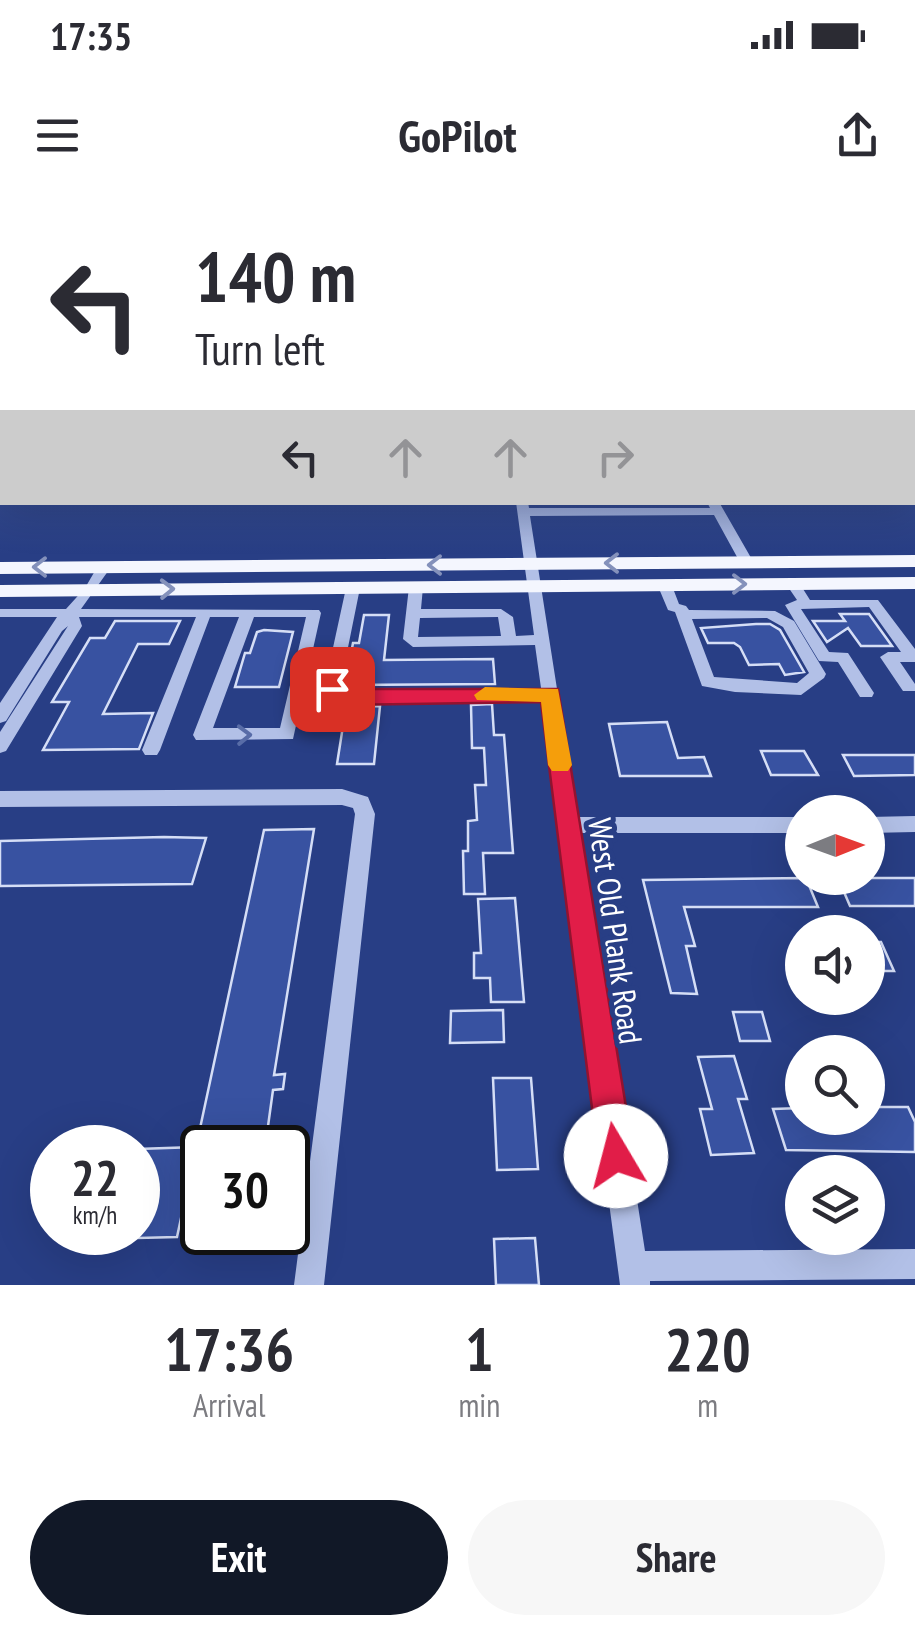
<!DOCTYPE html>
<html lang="en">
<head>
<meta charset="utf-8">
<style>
  :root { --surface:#fff; --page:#f7f7f7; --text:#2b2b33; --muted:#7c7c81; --accent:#111827 }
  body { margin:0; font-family:"PT Sans Narrow",sans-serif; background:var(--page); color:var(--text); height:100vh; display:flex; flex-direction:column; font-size:38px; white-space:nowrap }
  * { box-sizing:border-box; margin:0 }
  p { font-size:32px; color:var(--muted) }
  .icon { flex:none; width:55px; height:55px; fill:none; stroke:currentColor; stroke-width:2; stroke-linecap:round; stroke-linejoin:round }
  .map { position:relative; height:1085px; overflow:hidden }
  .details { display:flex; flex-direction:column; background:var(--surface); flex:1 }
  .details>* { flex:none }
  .banner { position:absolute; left:0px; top:0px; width:915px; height:305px; box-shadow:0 10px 40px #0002; background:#fff; color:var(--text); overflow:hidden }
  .needle { width:65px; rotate:89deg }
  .buttons { position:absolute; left:785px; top:595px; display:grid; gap:20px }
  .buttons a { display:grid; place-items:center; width:100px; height:100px; border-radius:50%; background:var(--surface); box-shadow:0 10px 40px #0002; font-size:50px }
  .speed { position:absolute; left:30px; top:925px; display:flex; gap:20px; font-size:50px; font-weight:700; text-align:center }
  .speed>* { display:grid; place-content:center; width:130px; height:130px; border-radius:50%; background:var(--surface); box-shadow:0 10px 40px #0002; line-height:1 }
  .speed small { font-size:25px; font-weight:400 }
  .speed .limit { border:5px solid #111; border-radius:15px; background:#fff; color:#111 }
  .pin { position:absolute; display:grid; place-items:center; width:85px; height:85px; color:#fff; margin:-42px; border-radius:20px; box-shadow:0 5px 15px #0006 }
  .me { position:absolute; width:110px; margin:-55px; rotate:352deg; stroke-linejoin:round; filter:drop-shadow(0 0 8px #0008) }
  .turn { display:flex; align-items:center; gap:35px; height:210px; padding:0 30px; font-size:45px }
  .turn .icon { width:130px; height:130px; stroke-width:2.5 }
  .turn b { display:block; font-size:70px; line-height:85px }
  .lanes { display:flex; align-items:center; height:95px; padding:0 30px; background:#0003; justify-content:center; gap:50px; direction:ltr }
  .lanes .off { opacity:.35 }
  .eta { display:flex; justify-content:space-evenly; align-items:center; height:170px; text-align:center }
  .eta b { font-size:60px; font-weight:800; line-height:70px }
  .button { display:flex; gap:20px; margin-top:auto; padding:20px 30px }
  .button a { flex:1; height:115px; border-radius:60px; background:var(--accent); color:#fff; font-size:40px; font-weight:800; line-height:115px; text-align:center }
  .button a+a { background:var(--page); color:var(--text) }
  .status { display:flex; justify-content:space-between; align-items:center; height:70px; padding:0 50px; background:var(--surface); direction:ltr }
  .status svg { height:28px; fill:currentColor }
  header { display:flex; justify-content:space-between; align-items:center; height:130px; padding:0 30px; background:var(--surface); font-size:45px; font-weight:800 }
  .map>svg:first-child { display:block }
  .building { fill:#3852a1; stroke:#d5def6; stroke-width:2.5 }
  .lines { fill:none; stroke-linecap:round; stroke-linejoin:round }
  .minor { fill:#b2c0e7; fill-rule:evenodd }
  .major { fill:#f4f6fe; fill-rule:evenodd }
  .oneway { stroke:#8491bb }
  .oneway2 { stroke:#586ca7 }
  .route { fill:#e11d48; stroke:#92132f; stroke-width:2.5 }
  .slow { fill:#f59e0b }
  .labels { text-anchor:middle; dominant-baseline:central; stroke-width:10; stroke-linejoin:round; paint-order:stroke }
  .near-street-label { font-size:32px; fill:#fff; stroke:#283e85 }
</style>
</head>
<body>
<div class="status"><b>17:35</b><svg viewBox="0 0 49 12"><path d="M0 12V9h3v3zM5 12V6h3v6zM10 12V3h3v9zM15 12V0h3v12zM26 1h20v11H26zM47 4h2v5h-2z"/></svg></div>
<header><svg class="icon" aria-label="menu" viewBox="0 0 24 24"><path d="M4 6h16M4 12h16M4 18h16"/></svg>GoPilot<svg class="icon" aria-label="share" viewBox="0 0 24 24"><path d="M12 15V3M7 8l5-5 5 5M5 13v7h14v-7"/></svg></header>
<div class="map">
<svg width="915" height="1085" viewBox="0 0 915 1085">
  <rect width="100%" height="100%" fill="#283e85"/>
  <!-- building -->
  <path class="building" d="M 840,414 L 869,414 L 892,446 L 861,446 L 848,428 L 827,442 L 813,421 L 845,421 Z
    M 364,415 L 389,415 L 384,460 L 493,459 L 495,484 L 345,485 L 353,443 L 359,443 Z
    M 115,421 L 180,421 L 169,444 L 138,444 L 103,514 L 153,513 L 139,549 L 43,550 L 69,502 L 52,502 L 90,438 L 105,438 Z
    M 756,424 L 770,424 L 780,430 L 804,472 L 785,475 L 779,464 L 749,465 L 740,447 L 734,443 L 708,443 L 701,428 Z
    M 264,430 L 293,432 L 279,487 L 235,487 L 245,453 L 250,453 L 257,432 Z
    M 492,504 L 494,535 L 504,535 L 513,653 L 483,653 L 485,694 L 464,694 L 463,651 L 468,651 L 468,621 L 477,620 L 475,585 L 486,585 L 484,548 L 472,548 L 471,505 Z
    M 380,506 L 374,564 L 337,564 L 346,507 Z
    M 667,522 L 678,558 L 704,557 L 711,576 L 620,576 L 609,524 Z
    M 761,551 L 804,551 L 818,575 L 771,575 Z
    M 843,555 L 915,555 L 915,575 L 854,576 Z
    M 314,629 L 274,875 L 285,874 L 283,889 L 273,890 L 265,948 L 196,948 L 177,1037 L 138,1038 L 138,949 L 196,947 L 264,630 Z
    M 164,637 L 206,638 L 192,684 L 0,686 L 0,641 Z
    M 806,678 L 818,707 L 684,707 L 695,746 L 686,746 L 697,794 L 671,793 L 643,680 Z
    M 838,678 L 915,678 L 915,706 L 850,706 Z
    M 515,698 L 524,802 L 491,802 L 490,778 L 474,778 L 474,753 L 481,753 L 478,699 Z
    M 868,742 L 881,742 L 894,771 L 868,771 Z
    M 503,810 L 504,842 L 450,843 L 451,811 Z
    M 733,812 L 762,812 L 770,841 L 740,841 Z
    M 734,856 L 747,899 L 738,899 L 754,953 L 711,955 L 700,909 L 712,909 L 698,857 Z
    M 493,878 L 531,878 L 538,969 L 497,970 Z
    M 868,907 L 908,907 L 915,922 L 915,952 L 786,950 L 773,909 L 802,908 L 802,918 L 868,918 Z
    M 535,1038 L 539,1085 L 496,1085 L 494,1039 Z"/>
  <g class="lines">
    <!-- minor -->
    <path class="minor" d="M 912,247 L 915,248 L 915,255 L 912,254 Z
      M 516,302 L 528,302 L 529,308 L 710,308 L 707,302 L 719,302 L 754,363 L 747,367 L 742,366 L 714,315 L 530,316 L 577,617 L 802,617 L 802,633 L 580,633 L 645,1051 L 915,1049 L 915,1079 L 650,1081 L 650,1085 L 620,1085 L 542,500 L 341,503 L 335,501 L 324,489 L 346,388 L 353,384 L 360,388 L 340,487 L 345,491 L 541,488 L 535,445 L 413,447 L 403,439 L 409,387 L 416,383 L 423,387 L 421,409 L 501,409 L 513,417 L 516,436 L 534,435 ZM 498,417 L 501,436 L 418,437 L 420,418 Z
      M 104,363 L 111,367 L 81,409 L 319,410 L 321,413 L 293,539 L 196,540 L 193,535 L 239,417 L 210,417 L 160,550 L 157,555 L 145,555 L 142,550 L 196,417 L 79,417 L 82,426 L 6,551 L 0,553 L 0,532 L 68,426 L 62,431 L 6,521 L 0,523 L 0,503 L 57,417 L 0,417 L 0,409 L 66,409 L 85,388 L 99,364 ZM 254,417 L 306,417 L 280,528 L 213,528 Z
      M 793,380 L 798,381 L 810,400 L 878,400 L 915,449 L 915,462 L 900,462 L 915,484 L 915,491 L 903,491 L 880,457 L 888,452 L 901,452 L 869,407 L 801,409 L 829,452 L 848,453 L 874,493 L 872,497 L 860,497 L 838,462 L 819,461 L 785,405 L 797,400 L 786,384 Z
      M 670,381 L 677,385 L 674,391 L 679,404 L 686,406 L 689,410 L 775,411 L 794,421 L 826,474 L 824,478 L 801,495 L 735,492 L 702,486 L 675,412 L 668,410 L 660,391 L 665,382 ZM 767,418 L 783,427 L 809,473 L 797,483 L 714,477 L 692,419 Z
      M 342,589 L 368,597 L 375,614 L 324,1085 L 294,1085 L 355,614 L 353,608 L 342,605 L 0,607 L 0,591 Z
      M 915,616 L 915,632 L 868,633 L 868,617 Z"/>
    <!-- major -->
    <path class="major" d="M 915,355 L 915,367 L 0,374 L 0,362 Z
      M 915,377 L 915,389 L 0,397 L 0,385 Z"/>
  </g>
  <!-- one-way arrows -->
  <defs><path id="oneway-chevron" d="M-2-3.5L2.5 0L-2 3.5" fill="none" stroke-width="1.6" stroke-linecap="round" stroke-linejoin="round" transform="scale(2.5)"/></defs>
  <g class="oneway">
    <use href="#oneway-chevron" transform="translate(612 363) rotate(180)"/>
    <use href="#oneway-chevron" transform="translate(435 365) rotate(180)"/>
    <use href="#oneway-chevron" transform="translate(40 367) rotate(180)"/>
    <use href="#oneway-chevron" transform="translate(739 384)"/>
    <use href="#oneway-chevron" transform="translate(167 389) rotate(-1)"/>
  </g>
  <use class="oneway2" href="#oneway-chevron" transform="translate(244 535) rotate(-1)"/>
  <!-- sky -->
  <linearGradient id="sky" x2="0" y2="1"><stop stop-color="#162249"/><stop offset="0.57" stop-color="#425894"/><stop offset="1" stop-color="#425894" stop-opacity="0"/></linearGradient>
  <rect width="915" height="354" fill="url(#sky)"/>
  <!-- route -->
  <path class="route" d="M 332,482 L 346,489 L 558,489 L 634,956 L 629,968 L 616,974 L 604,968 L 598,956 L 541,502 L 341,505 L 322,489 Z"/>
  <!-- slow -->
  <path class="slow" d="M 485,487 L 558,489 L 572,565 L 568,571 L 552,571 L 548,565 L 541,502 L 477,500 L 474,495 Z"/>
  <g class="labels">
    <!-- near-street labels -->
    <g class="near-street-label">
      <text transform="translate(616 731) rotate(82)">West Old Plank Road</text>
    </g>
  </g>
</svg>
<div class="buttons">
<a><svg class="needle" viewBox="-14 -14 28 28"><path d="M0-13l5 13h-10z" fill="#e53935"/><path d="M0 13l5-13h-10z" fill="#7c7c81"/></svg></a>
<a><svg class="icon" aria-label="sound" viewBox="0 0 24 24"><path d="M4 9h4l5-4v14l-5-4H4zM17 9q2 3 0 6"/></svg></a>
<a><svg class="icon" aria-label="search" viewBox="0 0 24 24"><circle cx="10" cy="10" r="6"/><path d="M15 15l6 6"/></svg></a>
<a><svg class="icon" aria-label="layers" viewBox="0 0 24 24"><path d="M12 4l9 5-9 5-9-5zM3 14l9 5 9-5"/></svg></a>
</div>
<div class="speed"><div>22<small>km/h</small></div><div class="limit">30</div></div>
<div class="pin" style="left:332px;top:489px;background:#d93025"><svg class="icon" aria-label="arrive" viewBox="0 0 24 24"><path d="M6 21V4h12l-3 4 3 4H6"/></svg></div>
<svg class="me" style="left:616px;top:956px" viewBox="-20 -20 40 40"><circle r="19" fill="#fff"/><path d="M0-13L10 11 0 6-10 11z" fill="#e11d48"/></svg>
<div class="banner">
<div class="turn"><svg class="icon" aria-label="left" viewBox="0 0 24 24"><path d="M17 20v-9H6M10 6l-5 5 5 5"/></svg><div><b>140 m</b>Turn left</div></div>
<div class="lanes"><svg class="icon" aria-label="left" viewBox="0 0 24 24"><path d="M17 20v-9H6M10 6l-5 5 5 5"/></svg><svg class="icon off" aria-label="ahead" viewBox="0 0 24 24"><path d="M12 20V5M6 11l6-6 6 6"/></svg><svg class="icon off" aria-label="ahead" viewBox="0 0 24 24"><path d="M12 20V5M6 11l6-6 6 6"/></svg><svg class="icon off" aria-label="right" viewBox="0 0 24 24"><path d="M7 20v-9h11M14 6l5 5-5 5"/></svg></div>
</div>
</div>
<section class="details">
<div class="eta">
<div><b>17:36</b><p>Arrival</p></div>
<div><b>1</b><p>min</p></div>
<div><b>220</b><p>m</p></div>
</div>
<div class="button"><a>Exit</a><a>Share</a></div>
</section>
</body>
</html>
